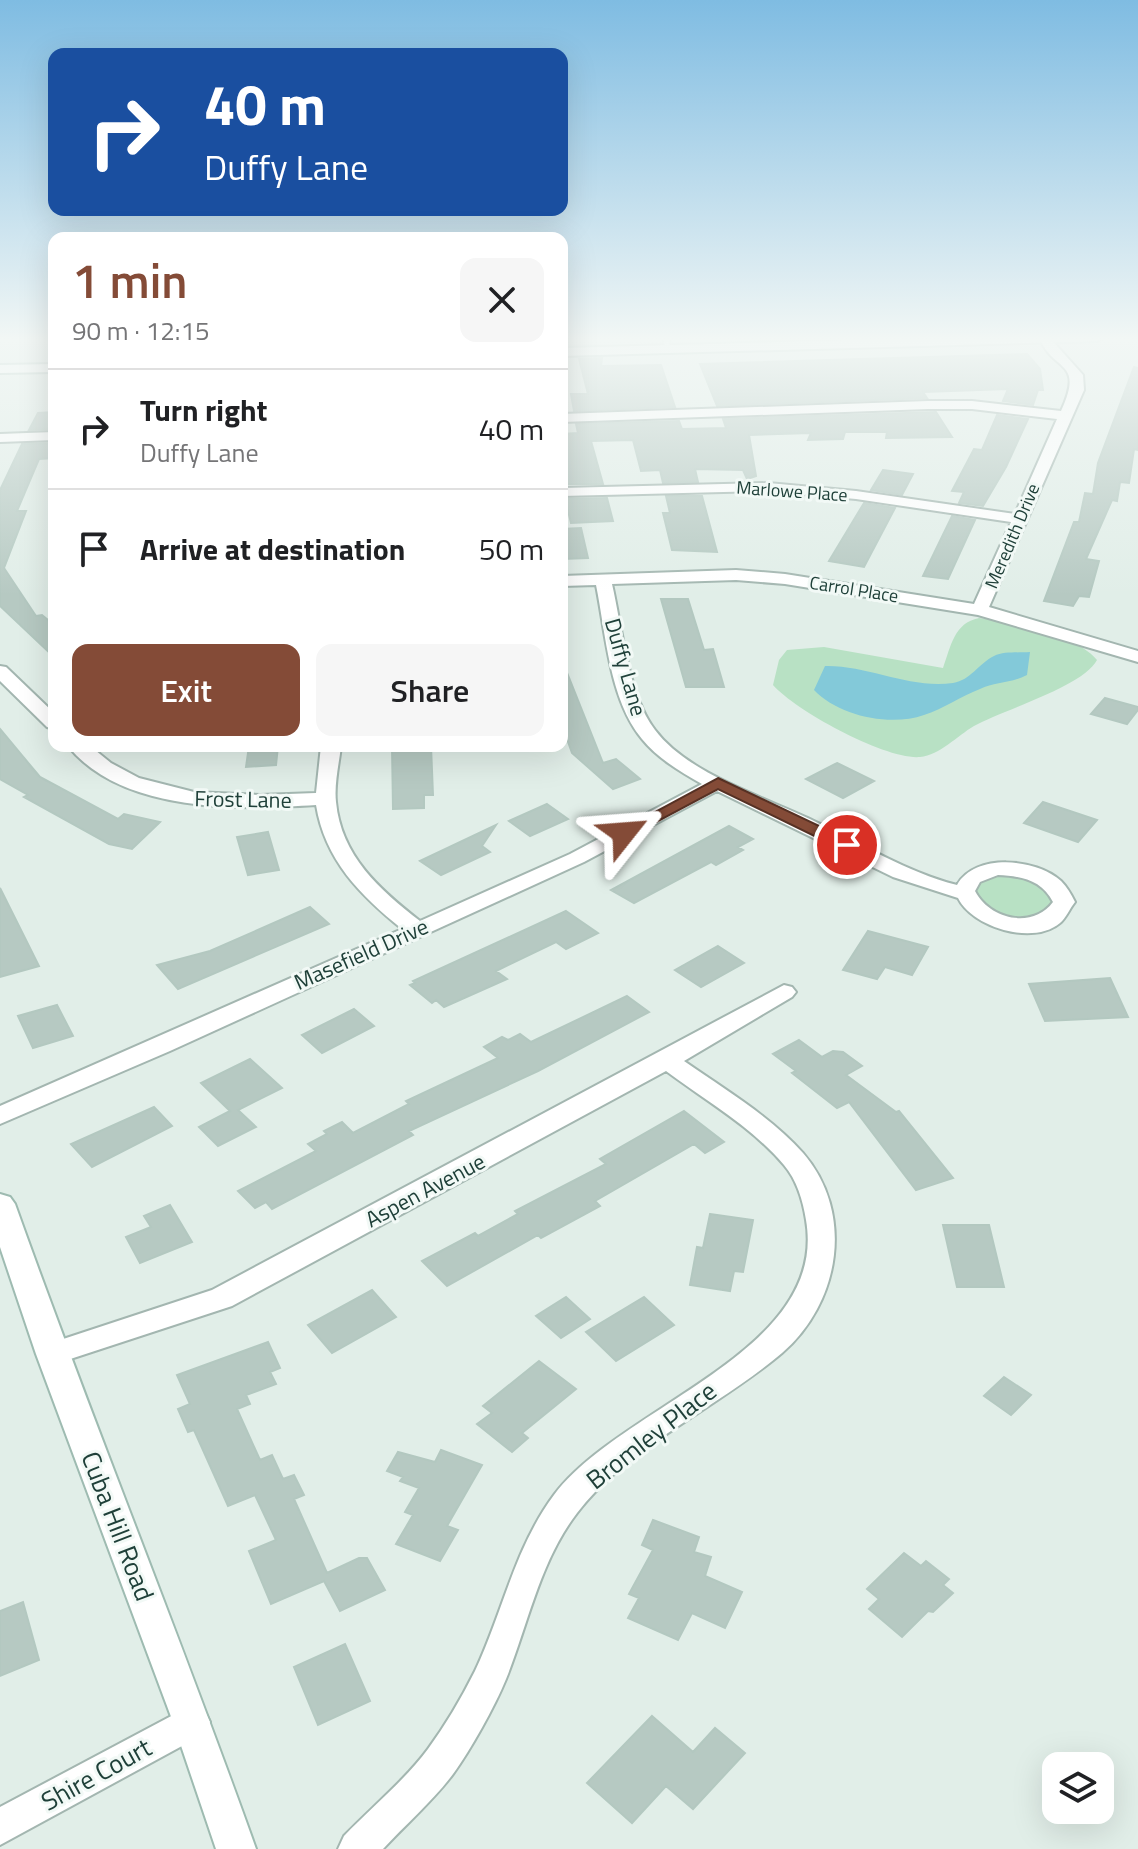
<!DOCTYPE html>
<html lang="en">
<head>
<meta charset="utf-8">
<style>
  :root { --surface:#fff; --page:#f6f6f6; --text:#202124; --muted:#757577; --line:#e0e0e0; --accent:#844b37 }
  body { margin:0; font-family:"Titillium Web",sans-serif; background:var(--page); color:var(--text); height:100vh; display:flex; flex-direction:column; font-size:30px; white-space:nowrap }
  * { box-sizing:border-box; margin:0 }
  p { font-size:26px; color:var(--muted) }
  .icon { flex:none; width:44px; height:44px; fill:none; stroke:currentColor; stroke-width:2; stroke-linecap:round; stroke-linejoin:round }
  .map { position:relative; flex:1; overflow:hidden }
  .panel { position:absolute; left:48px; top:232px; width:520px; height:520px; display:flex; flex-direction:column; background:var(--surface); border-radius:16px; box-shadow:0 8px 32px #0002 }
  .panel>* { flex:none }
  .top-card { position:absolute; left:48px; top:48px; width:520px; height:168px; border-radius:16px; box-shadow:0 8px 32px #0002; background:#1a4fa0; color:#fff; overflow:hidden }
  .buttons { position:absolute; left:1042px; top:1752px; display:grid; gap:16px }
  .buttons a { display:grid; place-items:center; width:72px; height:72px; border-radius:16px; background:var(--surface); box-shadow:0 8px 32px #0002; font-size:40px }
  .pin { position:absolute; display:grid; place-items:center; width:68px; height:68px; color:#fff; margin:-34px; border:4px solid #fff; border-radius:50%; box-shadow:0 2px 8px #0007 }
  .me { position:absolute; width:88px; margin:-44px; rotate:62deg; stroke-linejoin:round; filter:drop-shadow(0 0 6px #0008) }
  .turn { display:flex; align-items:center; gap:28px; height:168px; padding:0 24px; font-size:36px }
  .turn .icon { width:104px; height:104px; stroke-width:2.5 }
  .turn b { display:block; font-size:56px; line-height:68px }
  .round { display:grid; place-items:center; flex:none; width:84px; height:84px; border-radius:16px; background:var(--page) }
  .overview { display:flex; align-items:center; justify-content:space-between; height:136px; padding:0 24px }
  h1 { font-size:48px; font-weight:600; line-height:60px; color:var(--accent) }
  .primary-button { display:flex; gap:16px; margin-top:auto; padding:16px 24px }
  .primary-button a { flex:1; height:92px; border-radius:16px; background:var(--accent); color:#fff; font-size:32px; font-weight:600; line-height:92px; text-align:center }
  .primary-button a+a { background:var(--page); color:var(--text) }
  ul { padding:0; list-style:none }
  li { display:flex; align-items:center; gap:24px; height:120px; padding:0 24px; border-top:2px solid var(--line) }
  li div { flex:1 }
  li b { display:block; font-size:30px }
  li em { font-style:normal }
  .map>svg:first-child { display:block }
  .green { fill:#b8e1c4 }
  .water { fill:#83c9d9 }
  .building { fill:#b6c9c2; stroke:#b3c8c0; stroke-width:2 }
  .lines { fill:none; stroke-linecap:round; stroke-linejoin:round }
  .lane-casing { stroke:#a3b6b0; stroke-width:4 }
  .street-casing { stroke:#a3b6b0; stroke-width:4 }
  .secondary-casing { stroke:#9ebbb1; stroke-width:4 }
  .lane { fill:#fff; fill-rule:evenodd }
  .street { fill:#fff; fill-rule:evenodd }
  .secondary { fill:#fff; fill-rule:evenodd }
  .route { fill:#844b37; stroke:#563124; stroke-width:2 }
  .labels { text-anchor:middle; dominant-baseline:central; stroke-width:6; stroke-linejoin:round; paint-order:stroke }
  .far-street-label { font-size:18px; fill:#1f4039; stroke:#f2f9f6 }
  .street-label { font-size:22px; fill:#1f4039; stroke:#f2f9f6 }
  .near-street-label { font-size:26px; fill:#1f4039; stroke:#f2f9f6 }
</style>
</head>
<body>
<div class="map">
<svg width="1138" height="1849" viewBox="0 0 1138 1849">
  <rect width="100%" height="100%" fill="#e1eee8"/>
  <!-- green -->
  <path class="green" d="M 979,618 C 1011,622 1076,634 1097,660 C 1083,687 1002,710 974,726 C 957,736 940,755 920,757 C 886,760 796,711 773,685 L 779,660 L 787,650 L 824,647 L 943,668 C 951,646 954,623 979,618 Z
    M 1001,873 L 1040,881 L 1055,904 C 1019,926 1009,922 974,899 L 974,885 L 980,879 Z"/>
  <!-- water -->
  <path class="water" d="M 1030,652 L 1027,675 C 1012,683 995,682 980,689 C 961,696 943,709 924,715 C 890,727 839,716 814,690 L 825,666 C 868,665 909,689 953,683 C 971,680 978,664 994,656 C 1004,651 1019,653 1030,652 Z"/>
  <!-- building -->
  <path class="building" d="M 1027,354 L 1040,369 L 1043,390 L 1038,390 L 1033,405 L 1003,401 L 1008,389 L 923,392 L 927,398 L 717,406 L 700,364 Z
    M 602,358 L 601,366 L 661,365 L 675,407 L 574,411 L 571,394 L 588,394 L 579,359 Z
    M 1134,367 L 1138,368 L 1138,450 L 1134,449 L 1129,483 L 1120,482 L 1117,501 L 1112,500 L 1086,559 L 1099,561 L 1089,597 L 1079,596 L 1073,606 L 1044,601 L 1074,522 L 1079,522 L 1085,493 L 1093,494 L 1098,463 Z
    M 54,412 L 54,429 L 29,430 L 38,413 Z
    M 936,412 L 952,437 L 886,438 L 887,432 L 845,432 L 843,439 L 808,440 L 811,433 L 749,435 L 756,476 L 747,479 L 743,470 L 695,469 L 698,482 L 663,483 L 660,470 L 641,471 L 633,440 L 591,441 L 603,484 L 562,484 L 562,434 L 578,433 L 576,424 L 679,421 L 682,429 L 726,428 L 723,419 Z
    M 997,415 L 1028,419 L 1006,467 L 983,506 L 959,503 L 964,492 L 952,491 L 974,449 L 982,450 Z
    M 54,443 L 54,458 L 39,459 L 17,511 L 26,511 L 4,568 L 36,616 L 42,615 L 54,625 L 52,655 L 0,606 L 0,490 L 22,444 Z
    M 883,470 L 913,474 L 902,495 L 871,490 Z
    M 666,496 L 702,496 L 717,552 L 672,550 L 663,513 L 670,513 Z
    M 607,498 L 613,521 L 571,523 L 565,499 Z
    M 864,503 L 895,508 L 864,567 L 829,561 Z
    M 952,516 L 975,520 L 948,579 L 923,576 Z
    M 581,528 L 588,558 L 562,559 L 562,529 Z
    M 661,599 L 688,599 L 704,650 L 713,649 L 724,687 L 686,687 Z
    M 562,660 L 603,763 L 616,759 L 640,779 L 613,789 L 572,753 L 562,725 Z
    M 1105,698 L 1138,707 L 1138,710 L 1127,724 L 1091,714 Z
    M 0,729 L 40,777 L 118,819 L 124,814 L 160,822 L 132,849 L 109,844 L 24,797 L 28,795 L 0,779 Z
    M 249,746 L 278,746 L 276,765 L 246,767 Z
    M 392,746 L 431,746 L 433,795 L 424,795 L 424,808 L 393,809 Z
    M 837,763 L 874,781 L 843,798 L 806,779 Z
    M 1043,802 L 1097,820 L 1078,842 L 1024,823 Z
    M 547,804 L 568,819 L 530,836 L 509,821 Z
    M 496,825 L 482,846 L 490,852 L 441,875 L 420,861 Z
    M 729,826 L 753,839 L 738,847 L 743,850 L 716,865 L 711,862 L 634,903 L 611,890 Z
    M 268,832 L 279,870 L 248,875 L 237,837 Z
    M 0,888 L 39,966 L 0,977 Z
    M 310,907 L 329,924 L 178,989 L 157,965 L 210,951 Z
    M 566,911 L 598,933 L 566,949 L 556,942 L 496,971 L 507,979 L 444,1007 L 436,1000 L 432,1003 L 410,985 L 415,983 L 413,981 Z
    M 868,931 L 928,947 L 912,975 L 885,967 L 877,979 L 843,970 Z
    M 718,946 L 744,963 L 701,987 L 675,970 Z
    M 1110,978 L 1128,1017 L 1045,1021 L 1029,984 Z
    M 627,996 L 649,1012 L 538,1071 L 409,1131 L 413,1135 L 272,1209 L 266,1202 L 255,1208 L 238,1191 L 316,1151 L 308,1144 L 327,1134 L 324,1131 L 342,1122 L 353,1133 L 409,1104 L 406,1101 L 498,1058 L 484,1047 L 502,1037 L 508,1040 L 520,1034 L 531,1042 Z
    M 57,1005 L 73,1036 L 33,1048 L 18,1016 Z
    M 354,1009 L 374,1026 L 322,1053 L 302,1035 Z
    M 799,1040 L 822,1057 L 833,1051 L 843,1052 L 862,1066 L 846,1075 L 896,1112 L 899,1111 L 953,1178 L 916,1190 L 849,1102 L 837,1108 L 792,1073 L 796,1071 L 773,1054 Z
    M 250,1059 L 282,1088 L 238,1110 L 256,1127 L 218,1146 L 199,1127 L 230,1111 L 201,1083 Z
    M 154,1107 L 172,1126 L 92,1167 L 71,1144 Z
    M 684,1111 L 724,1142 L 705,1153 L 694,1144 L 595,1201 L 600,1206 L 541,1238 L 538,1235 L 447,1286 L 422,1261 L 475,1233 L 478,1236 L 518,1214 L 515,1211 L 606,1164 L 600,1159 Z
    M 170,1205 L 192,1242 L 140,1263 L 126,1237 L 151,1227 L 144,1216 Z
    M 710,1214 L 753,1220 L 743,1272 L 734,1271 L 730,1291 L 690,1285 L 697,1247 L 703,1248 Z
    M 943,1225 L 989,1225 L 1004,1287 L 957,1287 Z
    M 372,1290 L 396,1317 L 332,1353 L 308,1325 Z
    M 566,1297 L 590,1319 L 561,1338 L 536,1316 Z
    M 644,1297 L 674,1325 L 616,1361 L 586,1332 Z
    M 268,1342 L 280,1368 L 270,1372 L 276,1384 L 246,1395 L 250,1404 L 237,1409 L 260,1460 L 272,1455 L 283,1479 L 294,1475 L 304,1495 L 294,1499 L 327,1573 L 359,1558 L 367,1558 L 385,1590 L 340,1611 L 324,1581 L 271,1604 L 249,1551 L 276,1540 L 255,1495 L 228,1506 L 194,1430 L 188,1432 L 178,1409 L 190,1404 L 177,1375 Z
    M 539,1361 L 576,1389 L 522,1433 L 528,1438 L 512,1452 L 477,1424 L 492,1413 L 483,1406 Z
    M 1004,1377 L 1031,1395 L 1011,1415 L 984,1396 Z
    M 441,1450 L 482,1465 L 447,1526 L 458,1530 L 440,1561 L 396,1544 L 413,1515 L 405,1512 L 419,1488 L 400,1481 L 403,1477 L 387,1471 L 398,1452 L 435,1462 Z
    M 653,1520 L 699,1537 L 694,1552 L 711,1557 L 705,1576 L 742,1592 L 725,1628 L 692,1613 L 678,1640 L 628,1618 L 639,1598 L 629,1594 L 653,1550 L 642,1545 Z
    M 904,1553 L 921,1566 L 926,1561 L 949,1579 L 943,1585 L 953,1593 L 933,1612 L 928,1611 L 902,1637 L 869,1609 L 879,1599 L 867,1589 Z
    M 23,1602 L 39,1660 L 0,1676 L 0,1611 Z
    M 345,1644 L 370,1701 L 318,1725 L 294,1667 Z
    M 652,1716 L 693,1752 L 715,1728 L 745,1753 L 693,1809 L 666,1786 L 632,1823 L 587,1783 Z"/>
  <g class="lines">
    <defs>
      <path id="lane" d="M 663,337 L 669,337 L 670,350 L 665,349 Z"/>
      <path id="street" d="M 1039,337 L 1049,337 L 1083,375 L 1084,390 L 989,607 L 1138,651 L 1138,662 L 978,615 L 785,584 L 736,580 L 612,584 C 622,627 628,695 655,730 C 688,774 764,797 812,820 C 860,843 906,872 957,885 C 975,853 1036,858 1061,881 C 1067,887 1071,894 1075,902 C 1070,908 1066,918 1060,923 C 1033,946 972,927 958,898 L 893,877 L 717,791 L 584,862 L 170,1051 L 0,1124 L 0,1106 L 402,929 C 360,895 325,860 316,805 C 240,810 122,813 68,746 L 90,746 L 111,763 L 139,778 L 194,792 L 260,795 L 316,793 L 321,746 L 341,746 C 339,764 334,784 336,802 C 341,856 380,890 420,921 L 570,854 L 702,784 C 681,772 657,758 642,739 C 609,699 606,634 596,585 L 562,586 L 562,576 L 736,570 L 785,574 L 974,604 L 1011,522 L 856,499 L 768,491 L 562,496 L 562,488 L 768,483 L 856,491 L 1015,514 L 1057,419 L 972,409 L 928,409 L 562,422 L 562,414 L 928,401 L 972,401 L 1061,411 C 1085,359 1053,373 1039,337 ZM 998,875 C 1021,876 1042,880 1053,902 C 1033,929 990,920 975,891 L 980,882 Z
        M 54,432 L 54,440 L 0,442 L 0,434 Z
        M 0,666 L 6,667 L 54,713 L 54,729 L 47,727 L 0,681 Z
        M 784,985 L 792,987 L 796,992 L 792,997 L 684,1061 C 724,1089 770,1116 803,1153 C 855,1213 840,1303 782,1353 C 720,1406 626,1448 577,1513 C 540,1561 528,1624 506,1679 C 494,1708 471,1749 453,1774 C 433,1801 405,1825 383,1849 L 338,1849 L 344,1836 C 371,1808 405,1780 428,1749 C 445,1726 462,1697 475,1671 C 503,1612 514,1549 554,1495 C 621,1405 829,1352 806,1220 C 803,1201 797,1180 784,1165 C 752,1127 705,1100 666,1071 L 232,1306 L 52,1365 L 42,1362 L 37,1354 L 42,1346 L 212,1290 Z
        M 192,1705 L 204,1710 L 210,1722 L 204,1734 L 0,1845 L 0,1807 Z"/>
      <path id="secondary" d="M 970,337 L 1104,337 L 1097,341 L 562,356 L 562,348 Z
        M 54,364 L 54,372 L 0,373 L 0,365 Z
        M 0,1194 L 10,1197 L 15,1204 C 92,1420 179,1633 256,1849 L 216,1849 L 173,1722 L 36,1354 L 0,1247 Z"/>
    </defs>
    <!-- lane casing -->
    <use href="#lane" class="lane-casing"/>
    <!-- street casing -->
    <use href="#street" class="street-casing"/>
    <!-- secondary casing -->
    <use href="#secondary" class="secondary-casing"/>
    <!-- lane -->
    <use href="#lane" class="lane"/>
    <!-- street -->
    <use href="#street" class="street"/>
    <!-- secondary -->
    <use href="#secondary" class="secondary"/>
  </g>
  <!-- sky -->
  <linearGradient id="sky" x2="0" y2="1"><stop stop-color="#7fbce2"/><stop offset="0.57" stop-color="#f2f7f5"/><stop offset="1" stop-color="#f2f7f5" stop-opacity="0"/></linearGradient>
  <rect width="1138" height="595" fill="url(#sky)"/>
  <!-- route -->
  <path class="route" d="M 718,778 L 853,842 L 856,845 L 853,849 L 841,849 L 718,789 L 630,836 L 618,836 L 616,833 Z"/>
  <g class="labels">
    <!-- far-street labels -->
    <g class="far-street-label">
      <text transform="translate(792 491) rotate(4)">Marlowe Place</text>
      <text transform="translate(1012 536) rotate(-67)">Meredith Drive</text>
      <text transform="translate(854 589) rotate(9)">Carrol Place</text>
    </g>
    <!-- street labels -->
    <g class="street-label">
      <text transform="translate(626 667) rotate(74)">Duffy Lane</text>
      <text transform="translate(243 799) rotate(1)">Frost Lane</text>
      <text transform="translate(361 954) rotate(-24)">Masefield Drive</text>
      <text transform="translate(425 1190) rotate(-28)">Aspen Avenue</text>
    </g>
    <!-- near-street labels -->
    <g class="near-street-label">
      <text transform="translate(651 1435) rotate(-38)">Bromley Place</text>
      <text transform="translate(118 1526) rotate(69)">Cuba Hill Road</text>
      <text transform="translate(96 1774) rotate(-29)">Shire Court</text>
    </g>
  </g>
</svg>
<div class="buttons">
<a><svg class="icon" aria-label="layers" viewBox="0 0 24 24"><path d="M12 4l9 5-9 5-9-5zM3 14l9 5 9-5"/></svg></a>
</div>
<div class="pin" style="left:847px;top:845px;background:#d93025"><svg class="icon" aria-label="arrive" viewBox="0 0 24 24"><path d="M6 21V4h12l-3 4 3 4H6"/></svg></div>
<svg class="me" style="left:624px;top:833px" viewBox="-20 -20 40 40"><path d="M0-17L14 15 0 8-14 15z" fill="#844b37" stroke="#fff" stroke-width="4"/></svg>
<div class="top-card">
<div class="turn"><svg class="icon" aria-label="right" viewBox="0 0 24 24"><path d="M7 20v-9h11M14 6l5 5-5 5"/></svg><div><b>40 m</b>Duffy Lane</div></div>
</div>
<section class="panel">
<div class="overview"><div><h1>1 min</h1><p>90 m · 12:15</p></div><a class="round"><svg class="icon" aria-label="close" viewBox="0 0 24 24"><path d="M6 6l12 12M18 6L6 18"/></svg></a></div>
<ul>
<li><svg class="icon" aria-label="right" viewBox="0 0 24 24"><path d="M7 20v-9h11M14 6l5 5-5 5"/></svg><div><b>Turn right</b><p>Duffy Lane</p></div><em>40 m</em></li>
<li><svg class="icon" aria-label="arrive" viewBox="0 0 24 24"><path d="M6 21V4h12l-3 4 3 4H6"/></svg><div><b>Arrive at destination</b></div><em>50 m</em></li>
</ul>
<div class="primary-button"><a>Exit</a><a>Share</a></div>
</section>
</div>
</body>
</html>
